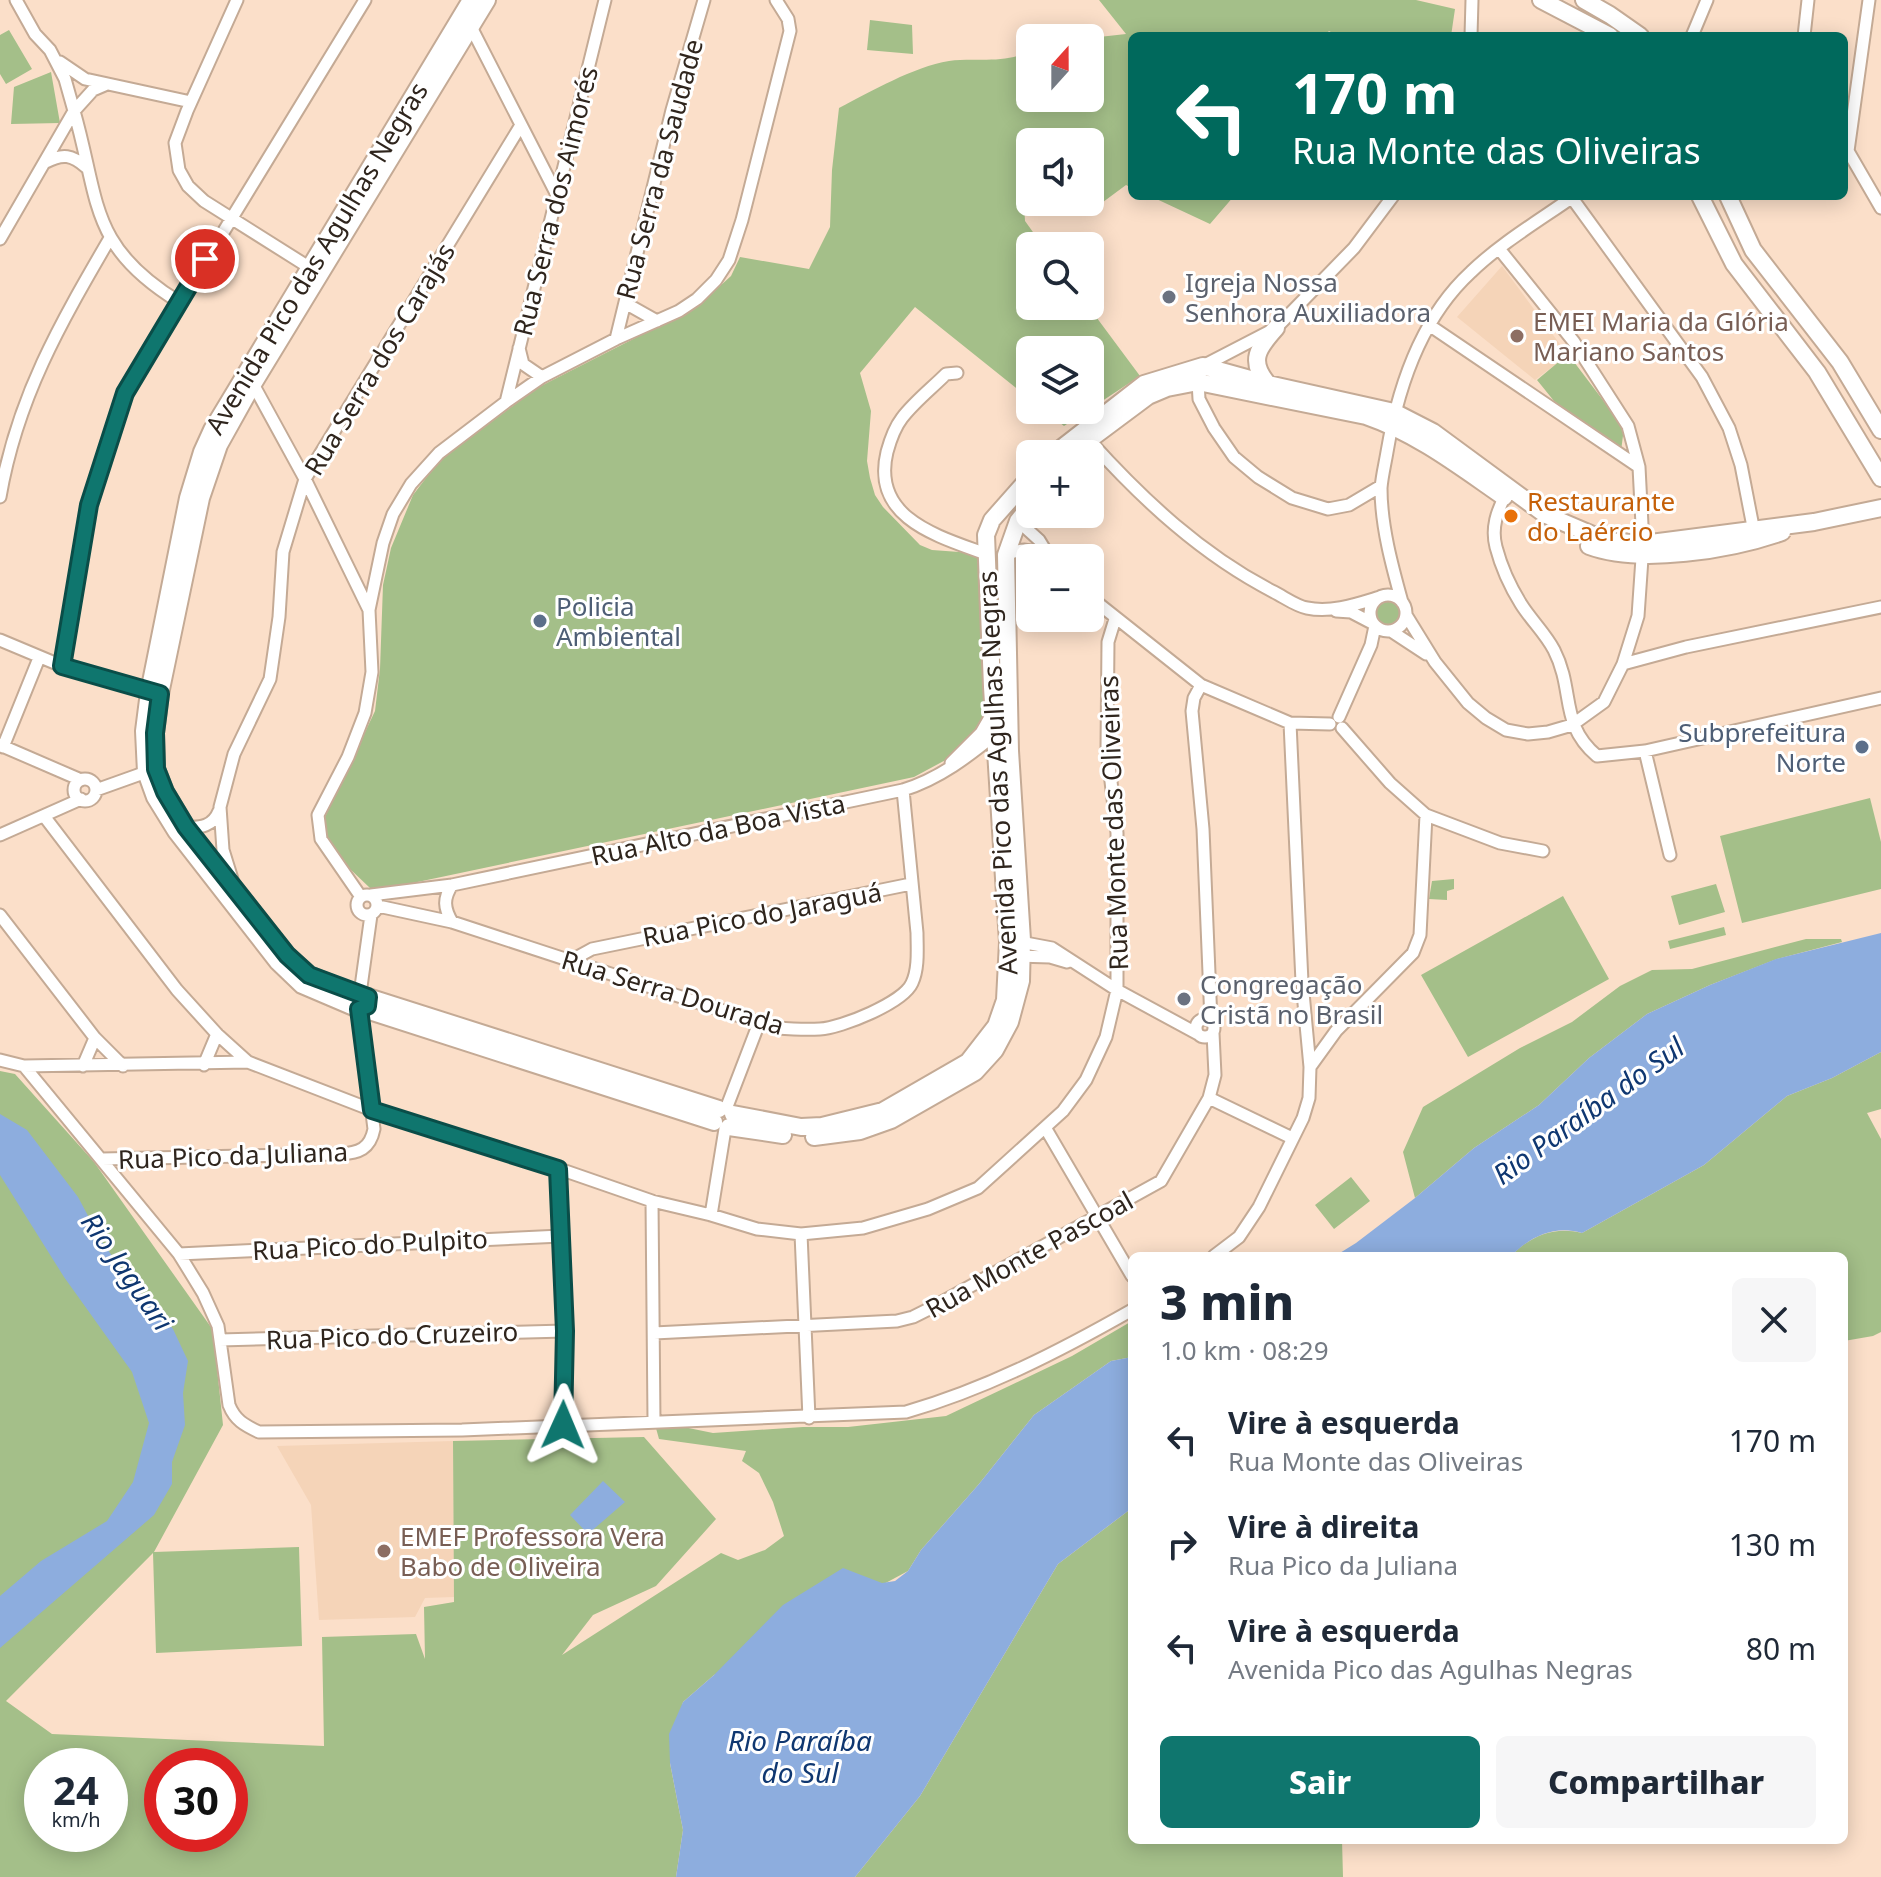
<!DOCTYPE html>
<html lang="pt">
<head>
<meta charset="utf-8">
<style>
  :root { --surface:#fff; --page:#f6f6f7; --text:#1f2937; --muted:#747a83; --accent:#0f766e }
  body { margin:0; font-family:"Noto Sans",sans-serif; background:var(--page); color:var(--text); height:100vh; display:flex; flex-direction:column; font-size:30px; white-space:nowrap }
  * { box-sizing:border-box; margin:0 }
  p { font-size:26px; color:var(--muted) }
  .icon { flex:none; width:44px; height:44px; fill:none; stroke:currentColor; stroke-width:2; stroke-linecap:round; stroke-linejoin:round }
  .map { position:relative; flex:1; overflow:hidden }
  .sheet { position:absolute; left:1128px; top:1252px; width:720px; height:592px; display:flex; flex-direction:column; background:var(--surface); border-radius:12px; box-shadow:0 4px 20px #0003 }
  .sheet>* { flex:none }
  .top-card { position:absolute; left:1128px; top:32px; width:720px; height:168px; border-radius:12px; box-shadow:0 4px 20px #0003; background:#00695c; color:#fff; overflow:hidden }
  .needle { width:52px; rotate:21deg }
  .buttons { position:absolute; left:1016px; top:24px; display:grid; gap:16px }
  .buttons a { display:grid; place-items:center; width:88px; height:88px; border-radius:12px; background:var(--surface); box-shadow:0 4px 20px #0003; font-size:40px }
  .speed { position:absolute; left:24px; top:1748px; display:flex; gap:16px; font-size:40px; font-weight:700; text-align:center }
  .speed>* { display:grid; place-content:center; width:104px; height:104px; border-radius:50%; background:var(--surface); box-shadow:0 4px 20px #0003; line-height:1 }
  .speed small { font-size:20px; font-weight:400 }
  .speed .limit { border:12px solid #d22; background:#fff; color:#111 }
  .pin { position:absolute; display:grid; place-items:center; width:68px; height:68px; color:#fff; margin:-34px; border:4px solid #fff; border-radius:50%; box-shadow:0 2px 8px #0007 }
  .me { position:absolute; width:88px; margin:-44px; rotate:1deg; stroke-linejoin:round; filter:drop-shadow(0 0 6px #0008) }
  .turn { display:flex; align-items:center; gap:28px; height:168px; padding:0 32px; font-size:36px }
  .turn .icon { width:104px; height:104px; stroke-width:2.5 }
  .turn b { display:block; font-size:56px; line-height:68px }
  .round { display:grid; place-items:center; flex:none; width:84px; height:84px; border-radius:12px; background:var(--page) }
  .headline { display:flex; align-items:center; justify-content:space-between; height:136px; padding:0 32px }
  h1 { font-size:48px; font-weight:800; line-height:60px }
  .primary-button { display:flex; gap:16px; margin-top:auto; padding:16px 32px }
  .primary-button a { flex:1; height:92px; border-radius:12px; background:var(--accent); color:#fff; font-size:32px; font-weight:800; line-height:92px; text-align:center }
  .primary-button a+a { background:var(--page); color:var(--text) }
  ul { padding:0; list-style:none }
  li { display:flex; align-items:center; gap:24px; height:104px; padding:0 32px }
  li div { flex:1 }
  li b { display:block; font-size:30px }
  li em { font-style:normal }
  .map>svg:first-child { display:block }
  .built { fill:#f5d4b8 }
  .green { fill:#a4bf89; fill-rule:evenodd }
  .water { fill:#8dadde }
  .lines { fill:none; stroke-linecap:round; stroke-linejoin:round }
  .street-casing { stroke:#c4aa95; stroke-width:15 }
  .secondary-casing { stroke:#c4aa95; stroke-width:20 }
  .street { stroke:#fff; stroke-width:11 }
  .secondary { stroke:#fff; stroke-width:16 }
  .route-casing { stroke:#0a4d48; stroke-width:20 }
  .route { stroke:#0f766e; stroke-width:14 }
  .worship-dot { fill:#6b7280; stroke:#fff; stroke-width:3 }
  .education-dot { fill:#8d6e63; stroke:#fff; stroke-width:3 }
  .food-dot { fill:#e8710a; stroke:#fff; stroke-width:3 }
  .service-dot { fill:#5c6f8a; stroke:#fff; stroke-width:3 }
  .labels { text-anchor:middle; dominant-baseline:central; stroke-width:6; stroke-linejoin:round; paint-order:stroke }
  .street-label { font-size:26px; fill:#2f251d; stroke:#fff }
  .worship-label { font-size:26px; fill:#5b616d; stroke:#fff; text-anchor:start }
  .education-label { font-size:26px; fill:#785e54; stroke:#fff; text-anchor:start }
  .food-label { font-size:26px; fill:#c56008; stroke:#fff; text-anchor:start }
  .service-label { font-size:26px; fill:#4e5e75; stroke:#fff; text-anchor:start }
  .water-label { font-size:28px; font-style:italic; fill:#0f3771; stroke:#fff }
</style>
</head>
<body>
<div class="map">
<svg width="1881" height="1877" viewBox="0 0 1881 1877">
  <rect width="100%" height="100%" fill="#fbdfc9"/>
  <!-- built -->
  <path class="built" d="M 1502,266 L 1568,355 L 1535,380 L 1457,317 Z
    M 453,1441 L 454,1597 L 425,1598 L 415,1617 L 319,1620 L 311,1505 L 277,1446 Z"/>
  <!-- green -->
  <path class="green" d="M 1099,0 L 1416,0 L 1455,9 L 1451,36 L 1338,36 L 1329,31 L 1324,36 L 1132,36 L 1132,188 L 1126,185 L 1099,205 L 1090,195 L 1090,142 L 1030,142 L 1030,193 L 1024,204 L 1025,221 L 1043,246 L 1030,246 L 1030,306 L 1088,306 L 1140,376 L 1090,409 L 1090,350 L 1030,350 L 1030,399 L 915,307 L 860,373 L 871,411 L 867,461 L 870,478 L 875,495 L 883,507 L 920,545 L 932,550 L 973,553 L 981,558 L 991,709 L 974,736 L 953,756 L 914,777 L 389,888 L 370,888 L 350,869 L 328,840 L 324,819 L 375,711 L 380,669 L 383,585 L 391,548 L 413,495 L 439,461 L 537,388 L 698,306 L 731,276 L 740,257 L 809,269 L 830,227 L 832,170 L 839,108 C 872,91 913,67 949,61 C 974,57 1008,65 1030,50 L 1030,98 L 1090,98 L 1090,38 L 1126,34 Z
    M 870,20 L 912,25 L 913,54 L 867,50 Z
    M 9,30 L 32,69 L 6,84 L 0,74 L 0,35 Z
    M 51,72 L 60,123 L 11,124 L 14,87 Z
    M 1150,196 L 1234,196 L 1210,224 Z
    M 1568,354 L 1624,428 L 1621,451 L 1554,401 L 1537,380 Z
    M 1044,410 L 1088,410 L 1064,426 Z
    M1376 613a13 13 0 1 1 26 0a13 13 0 1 1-26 0Z
    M 1870,798 L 1881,842 L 1881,889 L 1742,923 L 1720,836 Z
    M 1454,879 L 1454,889 L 1447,891 L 1447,900 L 1429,899 L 1432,881 Z
    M 1716,884 L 1725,912 L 1679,925 L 1671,896 Z
    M 1563,896 L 1609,979 L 1468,1057 L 1421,975 Z
    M 1724,927 L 1726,935 L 1670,949 L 1668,941 Z
    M 1806,939 L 1841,939 L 1842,942 L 1777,959 L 1710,985 L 1647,1014 L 1589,1058 L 1539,1105 L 1474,1148 L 1415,1198 L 1403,1152 L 1423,1107 L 1520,1048 L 1572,1022 L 1620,986 L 1652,970 L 1692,969 Z
    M 1881,1052 L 1881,1109 L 1867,1113 L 1881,1139 L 1881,1332 L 1873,1336 L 1844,1341 L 1844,1256 L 1511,1256 C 1531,1235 1555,1226 1582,1233 L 1704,1165 L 1787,1096 L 1832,1078 Z
    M 0,1071 L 15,1074 L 94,1162 L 213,1330 L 223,1425 L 154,1552 L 299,1547 L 302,1646 L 156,1653 L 153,1553 L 6,1701 L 52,1734 L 324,1746 L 322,1637 L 416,1634 L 425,1659 L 424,1607 L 454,1602 L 453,1441 L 644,1437 L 716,1519 L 656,1586 L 593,1615 L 562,1655 L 721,1553 L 738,1560 L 765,1550 L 784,1536 L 773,1502 L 759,1473 L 742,1461 L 746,1451 L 659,1439 L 654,1421 L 713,1433 L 803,1427 L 848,1427 L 946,1416 L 1072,1356 L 1132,1321 L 1132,1357 L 1111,1361 L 1034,1415 L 979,1484 L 921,1550 L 908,1571 L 714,1675 L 683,1702 L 670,1763 L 683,1830 L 676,1877 L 0,1877 ZM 42,1766 L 110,1766 L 110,1834 L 42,1834 ZM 162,1766 L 230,1766 L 230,1834 L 162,1834 Z
    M 1351,1177 L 1370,1201 L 1334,1229 L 1315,1205 Z
    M 1132,1508 L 1132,1840 L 1342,1840 L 1343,1877 L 855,1877 L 920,1796 L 1058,1564 Z"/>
  <!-- water -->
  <path class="water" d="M 1881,933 L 1881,1052 L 1832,1078 L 1787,1096 L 1704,1165 L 1582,1233 C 1555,1225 1531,1236 1511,1256 L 1335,1256 L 1356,1243 L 1415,1198 L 1474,1148 L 1539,1105 L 1589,1058 L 1647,1014 L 1710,985 L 1776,959 Z
    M 0,1114 L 27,1130 L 78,1197 L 102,1242 L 135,1287 L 173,1329 L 188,1361 L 183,1393 L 185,1425 L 172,1462 L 172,1484 L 154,1515 L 0,1648 L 0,1596 L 41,1561 L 107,1521 L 133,1482 L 149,1423 L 132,1372 L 64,1277 L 0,1175 Z
    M 1132,1357 L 1132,1508 L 1058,1564 L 920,1796 L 855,1877 L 676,1877 L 683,1830 L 670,1763 L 669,1734 L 683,1702 L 714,1675 L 783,1605 L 843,1568 L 882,1583 L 895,1581 L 908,1571 L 921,1550 L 979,1484 L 1034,1415 L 1111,1361 Z
    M 603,1481 L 625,1502 L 588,1534 L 570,1515 Z"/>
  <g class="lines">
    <defs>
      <path id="street" d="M 237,0 L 187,111 L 175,143 L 179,170 L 188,186 L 204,201 L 315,271
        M 471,27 L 556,193
        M 1471,36 L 1472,0
        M 1692,36 L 1707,0
        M 1804,36 L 1808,0
        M 60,62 L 85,79 L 191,102
        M 107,84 L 93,90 L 74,111 C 100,201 88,246 179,302
        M 1848,151 L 1869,0
        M 1848,151 L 1881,208
        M 46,162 C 63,153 72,155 86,167
        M 1572,198 L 1702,377 L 1729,428 L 1741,465 L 1755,537
        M 0,239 L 74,111 L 65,79 L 50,50 L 35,34 L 16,0
        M 625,303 L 657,321
        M 1429,325 L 1639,467
        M 616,339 L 672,110 L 704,0
        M 519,348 L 523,364 L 542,377
        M 957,373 L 946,374 C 932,388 914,402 902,418 C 895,427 890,441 887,452 C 871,518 937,536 986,554
        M 253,384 L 305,479 L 369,610
        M 506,402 L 605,0
        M 1083,437 L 1089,440 C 1143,500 1202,555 1274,592 C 1284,597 1296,606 1307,608 C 1332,613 1357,604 1380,597
        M 1381,486 L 1349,505 L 1328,509 L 1292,498 L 1258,477 L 1234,457 L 1214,428 L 1199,399 L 1198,382 L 1203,366 L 1276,328 L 1354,248 L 1393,196
        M 1506,494 C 1497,511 1491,528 1496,547 C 1501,566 1511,588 1521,604 C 1531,620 1545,633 1554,650 C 1575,691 1559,724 1597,756 L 1645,751 L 1881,698
        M 0,497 C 17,398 60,324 110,238
        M 1018,521 L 1039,540 L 1050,558
        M 1006,555 C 1022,548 1030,548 1044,558
        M1370 613a18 18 0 1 1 36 0a18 18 0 1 1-36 0Z
        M 1090,597 L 1201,685 L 1290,723 L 1330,724
        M 1402,602 C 1392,566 1381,526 1381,488 C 1382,476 1385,464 1387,452 C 1398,387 1421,318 1471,272 C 1501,243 1540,220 1574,196
        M 1336,611 L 1351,612 L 1372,623
        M 1406,615 L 1435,662 L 1468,703 L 1486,718 L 1506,730 L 1528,734 L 1548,732 L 1572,725 L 1604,702 L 1623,664 L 1638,616 L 1643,544 L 1639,467 L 1628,426 L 1574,342 L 1500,250
        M 1391,631 L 1426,654
        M 0,640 L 62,666 L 154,693
        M 1623,664 L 1686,647 L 1881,607
        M 62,666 L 89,505 L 125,393 L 365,0
        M 1201,685 L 1194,698 L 1192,711 L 1203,829 L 1211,1021
        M 1339,717 L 1371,645 L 1375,626
        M 1342,728 L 1390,783 L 1426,815 L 1500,843 L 1543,851
        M 0,745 L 81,780
        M 3,747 L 39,658
        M 1645,751 L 1670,855
        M 951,763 L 981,733 L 993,712
        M74 790a11 11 0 1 1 22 0a11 11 0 1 1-22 0Z
        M 96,790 L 152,770
        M 44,816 L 177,990 L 217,1034 L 248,1062 L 372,1110 L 502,1149 L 652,1201 L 711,1215 L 757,1229 L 801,1234 L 863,1228 L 928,1209 L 978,1188 L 1063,1111 L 1086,1080 L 1106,1037 L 1117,990 L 1117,833 L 1107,747 L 1108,642 L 1115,619
        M 186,827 C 201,828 213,826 219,811
        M 0,835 L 81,799
        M 232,879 L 223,850 L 220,807 L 234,754 L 270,679 L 279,617 L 283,552 L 305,479 L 521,125
        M 452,885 C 443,899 444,908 452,922
        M357 905a10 10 0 1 1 20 0a10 10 0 1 1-20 0Z
        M 371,895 L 452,885 L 903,790 C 939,779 969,756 998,732
        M 361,897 L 321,839 L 318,815 L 348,757 L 365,713 L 372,672 L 369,610 L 383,543 L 393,514 L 411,484 L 439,453 L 506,402 L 542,377 L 616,339 L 679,311 L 697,299 L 716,280 L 729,260 L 742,220 L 790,31 L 788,19 L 776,0
        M 378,906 L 452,922 L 776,1028 C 790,1029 805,1030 820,1029 C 841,1028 903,1003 912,983 C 919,968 917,948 917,933 L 903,790
        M 0,915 L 95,1038 L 123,1066
        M 1015,941 L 1052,948 L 1117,990 L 1198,1034
        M 1017,956 L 1050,957 L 1067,962
        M 570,961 L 592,949 L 911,884
        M 360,994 L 371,915
        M1196 1028a9 9 0 1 1 18 0a9 9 0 1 1-18 0Z
        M 0,1060 L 24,1066 L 179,1254 L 203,1293 L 218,1326 L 229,1405 C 235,1420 244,1425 259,1432 L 462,1430 L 906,1412 C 986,1389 1060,1351 1132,1310
        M 204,1065 L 217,1034
        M 24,1066 L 248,1062
        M 83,1066 L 95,1038
        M 1310,1067 L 1336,1031 L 1413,953 L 1420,935 L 1426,815
        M 1209,1098 L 1292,1138
        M 726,1109 L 759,1023
        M 1046,1129 L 1132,1276
        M 102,1159 L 340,1154 C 359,1153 370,1149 374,1129 L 359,1009
        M 558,1169 L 565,1331 L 563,1425
        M 652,1201 L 654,1421
        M 711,1215 L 725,1129
        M 801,1234 L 809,1418
        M 179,1254 L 561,1236
        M 1214,1256 L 1239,1237 L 1259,1207 L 1303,1118 L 1309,1098 L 1310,1067 L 1302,982 L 1290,723
        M 654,1333 L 897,1321 L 913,1317 L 931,1308 L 1161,1181 L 1209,1098 L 1215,1075 L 1213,1033
        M 220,1340 L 565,1331"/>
      <path id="secondary" d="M 1541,0 L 1610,36
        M 1584,0 L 1610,15 L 1640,36
        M 1700,196 L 1734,264 L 1817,372 L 1881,478
        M 1728,196 L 1753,250 L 1840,362 L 1881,430
        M 1268,384 C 1248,361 1258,348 1276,328
        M 1054,454 L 1144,384 L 1203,366 L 1268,384 L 1394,412 L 1433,432 L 1546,515 L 1607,541 L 1643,544 L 1814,522 L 1881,508
        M 1076,454 L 1089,440 L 1148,396 L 1167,388 L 1198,382 L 1366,416 C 1418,434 1459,466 1504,497
        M 1589,546 C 1640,565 1731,550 1782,532
        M 357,995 L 309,975 L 287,955 L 186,827 L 165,792 L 156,769 L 155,733 L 160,694 L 201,498 L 219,445 L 253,384 L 487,0
        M 368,997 L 719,1109
        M 356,1008 L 302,985 L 278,962 L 176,831 L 155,797 L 146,772 L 144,731 L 149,692 L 188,498 L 202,452 L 212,430 L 471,0
        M 363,1009 L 714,1122
        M 733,1114 L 801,1127 L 822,1126 L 883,1111 L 968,1062 L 996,1026 L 1005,1000 L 1008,942 L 992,687 L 986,535 L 992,520 L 1030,477
        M 729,1127 L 783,1135
        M 814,1137 L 860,1131 L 891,1120 L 975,1072 L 995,1050 L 1010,1022 L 1021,981 L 1022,940 L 1010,751 L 1006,555 L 1018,521 L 1030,506"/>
    </defs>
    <!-- street casing -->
    <use href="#street" class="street-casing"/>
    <!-- secondary casing -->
    <use href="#secondary" class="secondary-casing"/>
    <!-- street -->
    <use href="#street" class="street"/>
    <!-- secondary -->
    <use href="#secondary" class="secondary"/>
  </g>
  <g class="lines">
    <defs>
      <path id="route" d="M 205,259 L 125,393 L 89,505 L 62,666 L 160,694 L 155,733 L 156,769 L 165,792 L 186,827 L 287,955 L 309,975 L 368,997 L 367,1006 L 359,1009 L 372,1110 L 558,1169 L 565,1331 L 563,1425"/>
    </defs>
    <!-- route casing -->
    <use href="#route" class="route-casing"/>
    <!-- route -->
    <use href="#route" class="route"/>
  </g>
  <!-- markers -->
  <g class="worship-dot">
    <circle cx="1169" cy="297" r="8"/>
    <circle cx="1184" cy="999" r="8"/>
  </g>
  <g class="education-dot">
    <circle cx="1517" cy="336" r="8"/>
    <circle cx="384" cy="1551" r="8"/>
  </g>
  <circle class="food-dot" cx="1511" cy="516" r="8"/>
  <g class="service-dot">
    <circle cx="540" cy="621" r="8"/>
    <circle cx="1862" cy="747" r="8"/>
  </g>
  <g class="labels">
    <!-- street labels -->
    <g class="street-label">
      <text transform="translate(659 169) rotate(-75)">Rua Serra da Saudade</text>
      <text transform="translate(555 201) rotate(-76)">Rua Serra dos Aimorés</text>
      <text transform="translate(316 258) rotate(-59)">Avenida Pico das Agulhas Negras</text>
      <text transform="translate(379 359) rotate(-59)">Rua Serra dos Carajás</text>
      <text transform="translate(997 773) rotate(-93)">Avenida Pico das Agulhas Negras</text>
      <text transform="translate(1113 823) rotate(-92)">Rua Monte das Oliveiras</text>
      <text transform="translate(718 829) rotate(-12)">Rua Alto da Boa Vista</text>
      <text transform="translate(762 914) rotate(-11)">Rua Pico do Jaraguá</text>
      <text transform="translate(673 992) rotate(17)">Rua Serra Dourada</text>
      <text transform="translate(233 1155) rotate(-2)">Rua Pico da Juliana</text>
      <text transform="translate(370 1244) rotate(-3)">Rua Pico do Pulpito</text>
      <text transform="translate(1029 1254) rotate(-29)">Rua Monte Pascoal</text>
      <text transform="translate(392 1335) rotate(-2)">Rua Pico do Cruzeiro</text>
    </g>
    <!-- worship labels -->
    <g class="worship-label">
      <text x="1185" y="282">Igreja Nossa<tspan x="1185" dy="30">Senhora Auxiliadora</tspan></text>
      <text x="1200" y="984">Congregação<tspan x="1200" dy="30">Cristã no Brasil</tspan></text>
    </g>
    <!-- education labels -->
    <g class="education-label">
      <text x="1533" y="321">EMEI Maria da Glória<tspan x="1533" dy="30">Mariano Santos</tspan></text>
      <text x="400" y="1536">EMEF Professora Vera<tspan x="400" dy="30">Babo de Oliveira</tspan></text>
    </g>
    <!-- food labels -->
    <g class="food-label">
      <text x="1527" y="501">Restaurante<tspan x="1527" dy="30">do Laércio</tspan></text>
    </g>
    <!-- service labels -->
    <g class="service-label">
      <text x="556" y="606">Policia<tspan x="556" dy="30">Ambiental</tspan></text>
      <text x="1846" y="732" text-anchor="end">Subprefeitura<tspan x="1846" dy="30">Norte</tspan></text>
    </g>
    <!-- water labels -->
    <g class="water-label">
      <text transform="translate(1588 1110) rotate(-36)">Rio Paraíba do Sul</text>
      <text transform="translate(128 1271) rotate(55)">Rio Jaguari</text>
      <text x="800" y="1740">Rio Paraíba<tspan x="800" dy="32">do Sul</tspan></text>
    </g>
  </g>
</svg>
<div class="buttons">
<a><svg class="needle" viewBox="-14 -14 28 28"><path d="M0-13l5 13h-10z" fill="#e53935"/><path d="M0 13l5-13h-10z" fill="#747a83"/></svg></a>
<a><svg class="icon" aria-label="sound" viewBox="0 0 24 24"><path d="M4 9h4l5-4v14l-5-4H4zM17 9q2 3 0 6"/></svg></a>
<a><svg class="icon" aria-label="search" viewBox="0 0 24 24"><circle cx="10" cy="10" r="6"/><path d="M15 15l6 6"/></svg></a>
<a><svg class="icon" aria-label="layers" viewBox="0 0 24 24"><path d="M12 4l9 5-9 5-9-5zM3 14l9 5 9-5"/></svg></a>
<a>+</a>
<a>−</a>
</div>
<div class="speed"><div>24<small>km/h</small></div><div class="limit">30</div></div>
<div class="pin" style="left:205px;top:259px;background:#d93025"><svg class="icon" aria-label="arrive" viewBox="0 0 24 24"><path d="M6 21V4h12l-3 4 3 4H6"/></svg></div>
<svg class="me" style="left:563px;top:1425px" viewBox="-20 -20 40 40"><path d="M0-17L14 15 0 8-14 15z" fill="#0f766e" stroke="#fff" stroke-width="4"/></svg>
<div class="top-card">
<div class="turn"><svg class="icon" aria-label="left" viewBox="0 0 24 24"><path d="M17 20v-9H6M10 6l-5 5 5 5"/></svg><div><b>170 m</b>Rua Monte das Oliveiras</div></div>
</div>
<section class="sheet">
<div class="headline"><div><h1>3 min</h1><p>1.0 km · 08:29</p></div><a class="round"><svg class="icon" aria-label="close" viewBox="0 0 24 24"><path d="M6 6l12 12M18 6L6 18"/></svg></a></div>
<ul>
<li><svg class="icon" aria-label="left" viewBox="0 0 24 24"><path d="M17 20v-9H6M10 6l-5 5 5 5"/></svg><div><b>Vire à esquerda</b><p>Rua Monte das Oliveiras</p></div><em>170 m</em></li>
<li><svg class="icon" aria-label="right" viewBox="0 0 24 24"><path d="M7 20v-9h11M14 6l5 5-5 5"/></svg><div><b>Vire à direita</b><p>Rua Pico da Juliana</p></div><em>130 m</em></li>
<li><svg class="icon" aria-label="left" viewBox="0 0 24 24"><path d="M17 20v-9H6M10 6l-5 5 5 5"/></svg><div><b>Vire à esquerda</b><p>Avenida Pico das Agulhas Negras</p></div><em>80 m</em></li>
</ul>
<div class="primary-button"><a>Sair</a><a>Compartilhar</a></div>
</section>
</div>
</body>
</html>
